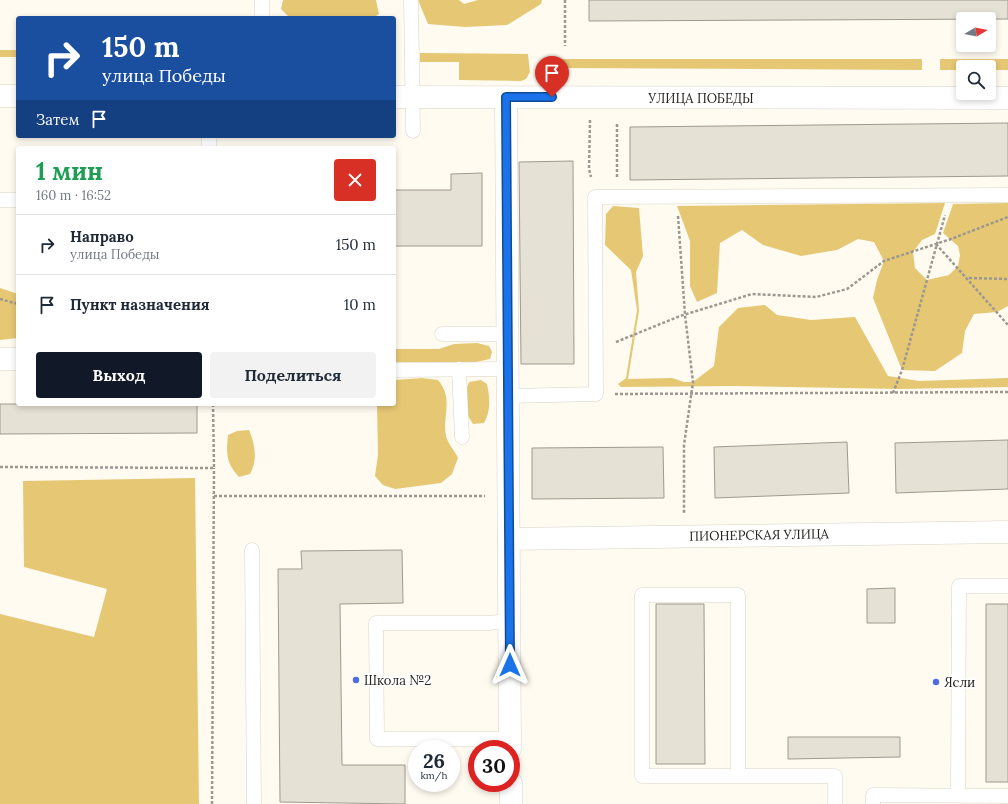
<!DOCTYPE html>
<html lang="ru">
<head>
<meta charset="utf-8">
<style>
  :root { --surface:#fff; --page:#f2f2f3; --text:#1f2937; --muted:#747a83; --line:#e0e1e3; --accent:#111827 }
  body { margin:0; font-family:Lora,serif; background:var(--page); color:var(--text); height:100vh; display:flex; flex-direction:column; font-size:15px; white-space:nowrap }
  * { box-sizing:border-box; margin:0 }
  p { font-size:13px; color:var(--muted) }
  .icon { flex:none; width:22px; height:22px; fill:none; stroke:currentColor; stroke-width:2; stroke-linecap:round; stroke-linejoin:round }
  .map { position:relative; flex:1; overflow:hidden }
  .side { position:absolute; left:16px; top:146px; width:380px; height:260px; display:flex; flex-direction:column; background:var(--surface); border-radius:4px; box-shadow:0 2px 6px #0003 }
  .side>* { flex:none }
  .hud { position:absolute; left:16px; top:16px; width:380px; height:122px; border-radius:4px; box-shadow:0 2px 6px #0003; background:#1a4fa0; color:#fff; overflow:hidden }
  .needle { width:26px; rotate:81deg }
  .buttons { position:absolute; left:956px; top:12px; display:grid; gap:8px }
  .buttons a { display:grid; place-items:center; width:40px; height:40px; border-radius:4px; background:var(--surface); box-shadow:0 2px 6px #0003; font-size:20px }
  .speed { position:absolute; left:408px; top:740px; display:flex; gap:8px; font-size:20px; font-weight:700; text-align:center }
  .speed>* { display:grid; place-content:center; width:52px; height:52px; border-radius:50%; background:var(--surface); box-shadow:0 2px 6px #0003; line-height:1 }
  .speed small { font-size:10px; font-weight:400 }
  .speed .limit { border:6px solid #d22; background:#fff; color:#111 }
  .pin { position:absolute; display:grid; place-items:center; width:34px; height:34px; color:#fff; margin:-41px -17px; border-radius:50% 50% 50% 0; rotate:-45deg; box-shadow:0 0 4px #0007 }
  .pin .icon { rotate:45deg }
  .me { position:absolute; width:44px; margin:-22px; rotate:0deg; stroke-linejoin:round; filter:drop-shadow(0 0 3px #0008) }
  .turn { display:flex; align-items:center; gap:14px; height:84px; padding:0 20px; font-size:18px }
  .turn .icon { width:52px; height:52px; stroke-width:2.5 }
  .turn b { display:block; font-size:28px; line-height:34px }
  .then { display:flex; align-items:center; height:38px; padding:0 20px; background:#0003; gap:8px; font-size:15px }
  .round { display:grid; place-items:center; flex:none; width:42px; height:42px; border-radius:4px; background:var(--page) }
  .summary { display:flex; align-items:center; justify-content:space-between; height:68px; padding:0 20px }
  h1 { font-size:24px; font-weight:800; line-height:30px; color:#1e9e55 }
  .button { display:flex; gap:8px; margin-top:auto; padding:8px 20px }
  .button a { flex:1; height:46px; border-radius:4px; background:var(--accent); color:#fff; font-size:16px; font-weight:800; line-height:46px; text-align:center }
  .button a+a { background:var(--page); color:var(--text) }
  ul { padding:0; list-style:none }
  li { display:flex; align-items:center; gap:12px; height:60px; padding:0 20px; border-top:1px solid var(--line) }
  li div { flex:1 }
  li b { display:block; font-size:15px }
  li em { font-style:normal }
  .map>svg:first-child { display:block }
  .green { fill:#e6c774 }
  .building { fill:#e6e1d5; stroke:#9e9a8e }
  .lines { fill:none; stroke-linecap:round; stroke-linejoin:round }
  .lane-casing { stroke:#d8d3c7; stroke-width:15 }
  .street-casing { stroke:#d8d3c7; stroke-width:23 }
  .path { stroke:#9b9891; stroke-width:2.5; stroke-dasharray:3 2; stroke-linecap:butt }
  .lane { stroke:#fff; stroke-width:14 }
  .street { stroke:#fff; stroke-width:22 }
  .route-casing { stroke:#114b97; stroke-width:10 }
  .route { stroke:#1a73e8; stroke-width:7 }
  .poi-dot { fill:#4f6be0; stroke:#fff; stroke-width:1.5 }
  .labels { text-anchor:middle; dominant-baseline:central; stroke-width:4; stroke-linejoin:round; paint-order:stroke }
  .street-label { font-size:13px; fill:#24221e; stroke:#fff }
  .poi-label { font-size:13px; fill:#24221e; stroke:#fff; text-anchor:start }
</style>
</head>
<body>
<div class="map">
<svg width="1008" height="804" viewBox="0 0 1008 804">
  <rect width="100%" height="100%" fill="#fffbf1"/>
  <!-- green -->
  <path class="green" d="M 283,0 L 376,0 L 379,14 L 373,18 L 290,18 L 281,9 Z
    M 418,0 L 459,0 L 464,4 L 478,0 L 542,0 L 541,4 L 507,25 L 465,27 L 428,24 Z
    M 0,50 L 18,50 L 18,57 L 0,57 Z
    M 420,53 L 528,54 L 530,72 L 526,79 L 521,81 L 459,80 L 459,62 L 420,62 Z
    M 548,59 L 922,59 L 922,70 L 563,68 L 563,85 L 553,84 L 549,79 Z
    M 940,59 L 1008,59 L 1008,70 L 989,70 L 989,67 L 963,67 L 963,70 L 940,70 Z
    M 945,203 L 935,234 L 922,240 L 913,252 L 915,268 L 927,280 L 949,275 L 958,266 L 960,255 L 958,246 L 943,233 L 953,204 L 1008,203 L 1008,306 L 997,312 L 974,314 L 965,331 L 962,353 L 935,371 L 902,370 L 873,298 L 877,280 L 884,261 L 874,242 L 858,239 L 837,250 L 801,256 L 763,245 L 742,230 L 720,243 L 717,293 L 697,302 L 690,286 L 690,241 L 677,206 Z
    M 613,206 L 639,208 L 643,256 L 636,272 L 639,311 L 628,379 L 672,378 L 684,382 L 693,382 L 714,366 L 719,327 L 738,308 L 765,305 L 777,315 L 811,320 L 855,317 L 888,376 L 919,381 L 1008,378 L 1008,387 L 899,389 L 736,386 L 621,387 L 618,384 L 626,378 L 637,310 L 631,270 L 605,245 L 606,214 Z
    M 0,288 L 18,294 L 18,338 L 0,340 Z
    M 477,343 L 489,346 L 492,352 L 490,359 L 476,362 L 394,362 L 394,349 L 439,349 L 454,344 Z
    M 422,378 L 438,380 C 454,399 442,416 446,436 C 448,444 455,451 458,458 L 452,474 L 441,483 L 395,489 L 383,485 L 375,476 L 378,455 L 377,404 L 394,404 L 394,380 Z
    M 481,380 L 487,384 C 490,398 491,411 484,423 L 473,424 C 464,411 463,396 469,382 Z
    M 249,430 C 255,444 258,460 250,474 L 239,477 C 226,463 226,454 228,435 L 237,431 Z
    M 195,478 L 199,804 L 0,804 L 0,614 L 94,637 L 107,589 L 24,567 L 23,481 Z"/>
  <!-- building -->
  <path class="building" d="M 589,0 L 1008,0 L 1008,19 L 589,21 Z
    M 1008,123 L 1008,176 L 630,180 L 630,127 Z
    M 573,161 L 574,364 L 521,364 L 519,162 Z
    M 482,173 L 482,246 L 394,246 L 394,190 L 451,190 L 451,174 Z
    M 0,404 L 197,404 L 197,433 L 0,434 Z
    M 1008,440 L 1008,489 L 896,493 L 895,443 Z
    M 847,442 L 849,493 L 715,498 L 714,447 Z
    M 663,447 L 664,498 L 532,499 L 532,448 Z
    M 402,550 L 403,603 L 340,604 L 342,765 L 405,765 L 405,804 L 280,802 L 278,569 L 302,569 L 301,551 Z
    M 895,588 L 895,623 L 867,623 L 867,589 Z
    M 656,604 L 704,604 L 705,764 L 656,764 Z
    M 986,604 L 1008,604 L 1008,782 L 986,782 Z
    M 788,737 L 900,737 L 900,757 L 788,759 Z"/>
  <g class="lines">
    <defs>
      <path id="lane" d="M 411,0 L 413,131
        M 262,18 L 262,0
        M 209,136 L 209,148
        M 0,200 L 18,200
        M 442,334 L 508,334
        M 459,369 L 462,437
        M 394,370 L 508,369
        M 508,396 L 596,394 L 595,197 L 1008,195
        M 252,550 L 254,804
        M 510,621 L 488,623 L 376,623 L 377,739 L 510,739
        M 738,776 L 738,595 L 642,595 L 642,776 L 835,776 L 835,804
        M 958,795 L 959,586 L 1008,586
        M 873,804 L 873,795 L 1008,796"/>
      <path id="street" d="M 0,96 L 18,96
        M 394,97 L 1008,98
        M 506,97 L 510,749
        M 0,359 L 18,359
        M 509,539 L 1008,532
        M 511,783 L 511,804"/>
    </defs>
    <!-- lane casing -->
    <use href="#lane" class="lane-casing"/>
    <!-- street casing -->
    <use href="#street" class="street-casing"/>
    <!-- path -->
    <path class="path" d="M 565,0 L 565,46
      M 590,120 L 589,169 L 591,177
      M 617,177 L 617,122
      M 678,216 L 685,315 L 693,382 L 684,445 L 684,513
      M 936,244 L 1008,325
      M 969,278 L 1008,279
      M 0,299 L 18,304
      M 616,342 L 680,316 L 752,294 L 816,297 L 847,289 L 884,261 L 951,239 L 1008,217
      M 893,393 L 902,370 L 945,215
      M 615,394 L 1008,392
      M 0,467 L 214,468 L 213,404
      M 214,496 L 485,496
      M 212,804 L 214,468"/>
    <!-- lane -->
    <use href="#lane" class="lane"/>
    <!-- street -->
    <use href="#street" class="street"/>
  </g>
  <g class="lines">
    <defs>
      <path id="route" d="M 510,665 L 506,97 L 552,97"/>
    </defs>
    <!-- route casing -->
    <use href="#route" class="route-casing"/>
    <!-- route -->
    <use href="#route" class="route"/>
  </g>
  <!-- markers -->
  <g class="poi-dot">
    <circle cx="356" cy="680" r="4"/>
    <circle cx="936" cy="682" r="4"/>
  </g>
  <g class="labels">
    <!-- street labels -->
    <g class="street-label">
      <text x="701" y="98">УЛИЦА ПОБЕДЫ</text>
      <text transform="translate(759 535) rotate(-1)">ПИОНЕРСКАЯ УЛИЦА</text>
    </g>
    <!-- poi labels -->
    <g class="poi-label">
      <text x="364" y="680">Школа №2</text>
      <text x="944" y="682">Ясли</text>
    </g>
  </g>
</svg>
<div class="buttons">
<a><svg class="needle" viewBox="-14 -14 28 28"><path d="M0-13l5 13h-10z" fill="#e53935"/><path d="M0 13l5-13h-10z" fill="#747a83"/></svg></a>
<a><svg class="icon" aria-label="search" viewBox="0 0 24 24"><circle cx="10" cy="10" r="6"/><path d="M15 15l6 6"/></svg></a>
</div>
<div class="speed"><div>26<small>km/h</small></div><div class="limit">30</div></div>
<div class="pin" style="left:552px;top:97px;background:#d93025"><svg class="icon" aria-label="arrive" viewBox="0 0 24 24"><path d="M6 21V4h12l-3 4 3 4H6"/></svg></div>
<svg class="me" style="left:510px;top:665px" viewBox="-20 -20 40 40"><path d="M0-17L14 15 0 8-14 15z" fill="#1a73e8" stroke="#fff" stroke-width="4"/></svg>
<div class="hud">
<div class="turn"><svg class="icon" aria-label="right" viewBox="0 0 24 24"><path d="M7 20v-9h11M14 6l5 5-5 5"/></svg><div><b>150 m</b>улица Победы</div></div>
<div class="then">Затем<svg class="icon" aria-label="arrive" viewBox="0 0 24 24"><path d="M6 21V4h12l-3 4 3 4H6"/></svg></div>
</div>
<section class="side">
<div class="summary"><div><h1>1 мин</h1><p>160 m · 16:52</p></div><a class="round" style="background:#d93025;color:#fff"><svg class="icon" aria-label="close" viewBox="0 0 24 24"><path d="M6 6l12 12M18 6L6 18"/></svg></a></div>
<ul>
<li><svg class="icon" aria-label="right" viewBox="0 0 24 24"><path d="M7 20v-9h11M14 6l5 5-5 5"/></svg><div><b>Направо</b><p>улица Победы</p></div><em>150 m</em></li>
<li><svg class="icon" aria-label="arrive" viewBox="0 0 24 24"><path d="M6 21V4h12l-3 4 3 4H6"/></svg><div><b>Пункт назначения</b></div><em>10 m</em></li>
</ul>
<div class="button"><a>Выход</a><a>Поделиться</a></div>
</section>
</div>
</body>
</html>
